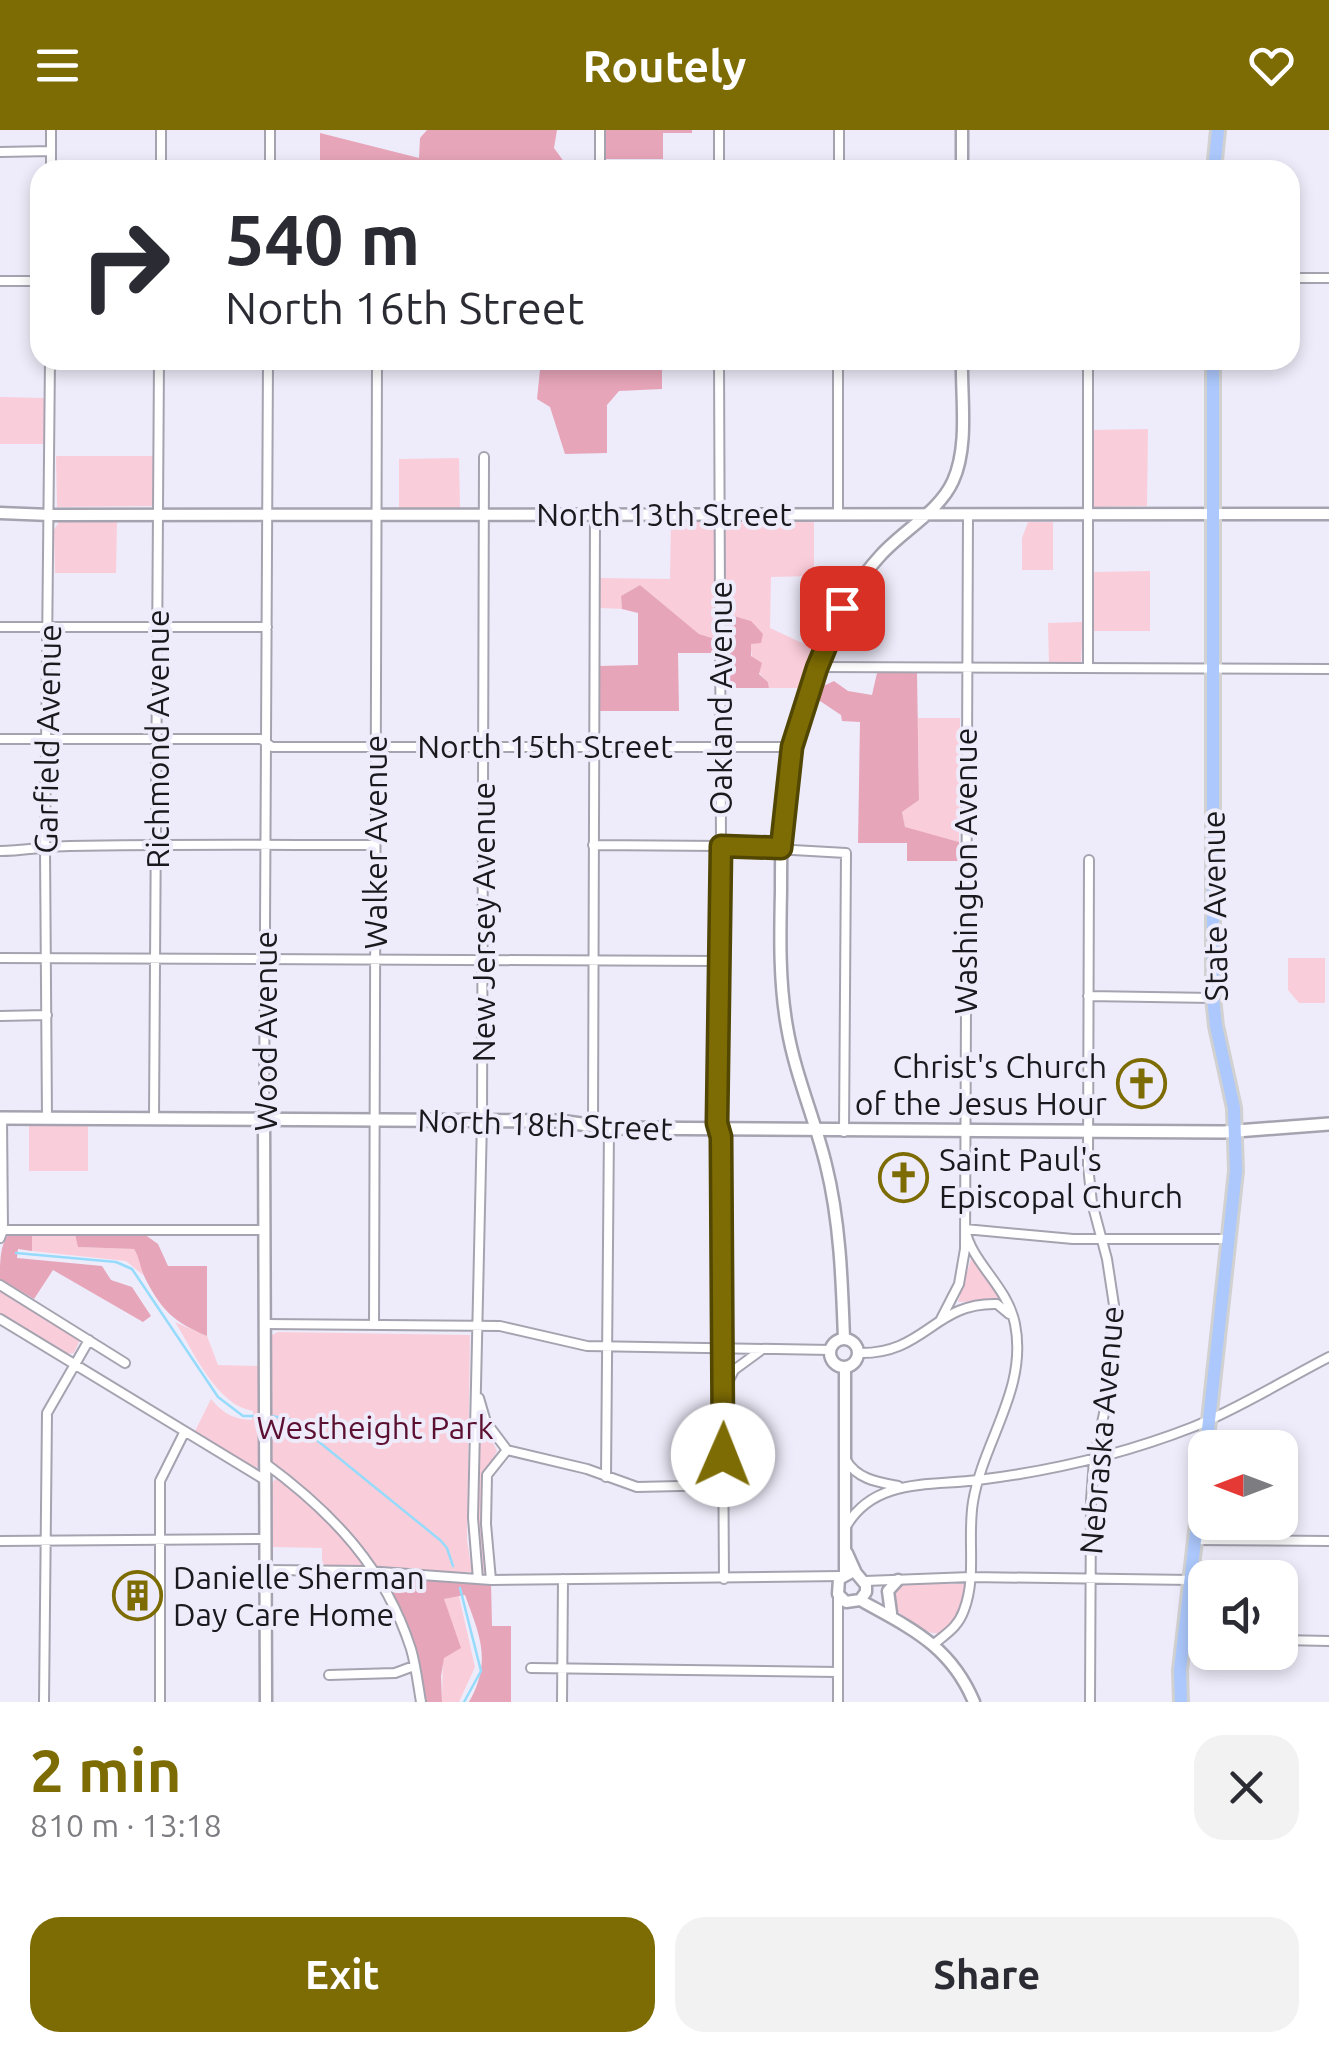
<!DOCTYPE html>
<html lang="en">
<head>
<meta charset="utf-8">
<style>
  :root { --surface:#fff; --page:#f2f2f3; --text:#2b2b33; --muted:#7c7c81; --accent:#7d6b03 }
  body { margin:0; font-family:Ubuntu,sans-serif; background:var(--page); color:var(--text); height:100vh; display:flex; flex-direction:column; font-size:38px; white-space:nowrap }
  * { box-sizing:border-box; margin:0 }
  p { font-size:32px; color:var(--muted) }
  .icon { flex:none; width:55px; height:55px; fill:none; stroke:currentColor; stroke-width:2; stroke-linecap:round; stroke-linejoin:round }
  .map { position:relative; height:1572px; overflow:hidden }
  .panel { display:flex; flex-direction:column; background:var(--surface); flex:1 }
  .panel>* { flex:none }
  .guide { position:absolute; left:30px; top:30px; width:1270px; height:210px; border-radius:30px; box-shadow:0 5px 15px #0003; background:#fff; color:var(--text); overflow:hidden }
  .needle { width:65px; rotate:270deg }
  .fabs { position:absolute; left:1188px; top:1300px; display:grid; gap:20px }
  .fabs a { display:grid; place-items:center; width:110px; height:110px; border-radius:20px; background:var(--surface); box-shadow:0 5px 15px #0003; font-size:50px }
  .pin { position:absolute; display:grid; place-items:center; width:85px; height:85px; color:#fff; margin:-42px; border-radius:20px; box-shadow:0 5px 15px #0006 }
  .me { position:absolute; width:110px; margin:-55px; rotate:1deg; stroke-linejoin:round; filter:drop-shadow(0 0 8px #0008) }
  .turn { display:flex; align-items:center; gap:35px; height:210px; padding:0 30px; font-size:45px }
  .turn .icon { width:130px; height:130px; stroke-width:2.5 }
  .turn b { display:block; font-size:70px; line-height:85px }
  .round { display:grid; place-items:center; flex:none; width:105px; height:105px; border-radius:30px; background:var(--page) }
  .overview { display:flex; align-items:center; justify-content:space-between; height:170px; padding:0 30px }
  h1 { font-size:60px; font-weight:600; line-height:75px; color:var(--accent) }
  .cta { display:flex; gap:20px; margin-top:auto; padding:20px 30px }
  .cta a { flex:1; height:115px; border-radius:30px; background:var(--accent); color:#fff; font-size:40px; font-weight:600; line-height:115px; text-align:center }
  .cta a+a { background:var(--page); color:var(--text) }
  header { display:flex; justify-content:space-between; align-items:center; height:130px; padding:0 30px; background:var(--accent); color:#fff; font-size:45px; font-weight:600 }
  .map>svg:first-child { display:block }
  .green { fill:#facdda }
  .forest { fill:#e7a5b9 }
  .lines { fill:none; stroke-linecap:round; stroke-linejoin:round }
  .stream { stroke:#96dbfb; stroke-width:2.5 }
  .minor-casing { stroke:#a6a3b0; stroke-width:12 }
  .tertiary-casing { stroke:#a6a3b0; stroke-width:15 }
  .secondary-casing { stroke:#a6a3b0; stroke-width:16 }
  .primary-casing { stroke:#d1d1d2; stroke-width:18 }
  .minor { stroke:#fff; stroke-width:8 }
  .tertiary { stroke:#fff; stroke-width:10 }
  .secondary { stroke:#fff; stroke-width:11 }
  .primary { stroke:#acc8fc; stroke-width:12 }
  .route-casing { stroke:#514602; stroke-width:25 }
  .route { stroke:#7d6b03; stroke-width:18 }
  .labels { text-anchor:middle; dominant-baseline:central; stroke-width:8; stroke-linejoin:round; paint-order:stroke }
  .street-label { font-size:32px; fill:#1a191e; stroke:#eeecfa }
  .poi-label { font-size:32px; fill:#1a191e; stroke:#eeecfa; text-anchor:start }
  .park-label { font-size:32px; fill:#5c1031; stroke:#eeecfa }
</style>
</head>
<body>
<header><svg class="icon" aria-label="menu" viewBox="0 0 24 24"><path d="M4 6h16M4 12h16M4 18h16"/></svg>Routely<svg class="icon" aria-label="heart" viewBox="0 0 24 24"><path d="M12 20l-8-8c-3-5 5-10 8-4 3-6 11-1 8 4z"/></svg></header>
<div class="map">
<svg width="1329" height="1572" viewBox="0 0 1329 1572">
  <rect width="100%" height="100%" fill="#eeecfa"/>
  <!-- green -->
  <path class="green" d="M 0,267 L 46,268 L 45,314 L 0,314 Z
    M 1148,299 L 1147,376 L 1093,377 L 1092,300 Z
    M 56,326 L 154,326 L 154,376 L 57,377 Z
    M 459,328 L 460,378 L 399,379 L 399,329 Z
    M 671,391 L 713,392 L 715,395 L 715,509 L 699,504 L 640,455 L 621,466 L 622,479 L 600,478 L 600,448 L 670,449 Z
    M 814,391 L 814,446 L 771,447 L 770,498 L 815,519 L 801,558 L 769,558 L 768,552 C 748,535 750,515 751,491 L 724,483 L 724,395 L 727,392 Z
    M 59,392 L 117,392 L 116,443 L 55,443 L 54,400 Z
    M 1028,392 L 1053,392 L 1053,440 L 1022,440 L 1022,408 Z
    M 1150,441 L 1150,501 L 1093,501 L 1093,442 Z
    M 1083,492 L 1081,533 L 1049,535 L 1048,493 Z
    M 918,588 L 960,588 L 959,712 L 905,698 L 902,682 L 919,670 Z
    M 1288,828 L 1325,828 L 1325,873 L 1299,873 L 1288,860 Z
    M 29,995 L 88,996 L 88,1041 L 29,1041 Z
    M 75,1104 L 79,1117 L 134,1119 L 140,1129 L 143,1145 L 126,1131 L 32,1121 L 32,1105 Z
    M 971,1129 L 980,1136 L 999,1166 L 998,1171 L 958,1172 Z
    M 0,1160 L 78,1208 L 79,1212 L 74,1223 L 65,1224 L 0,1183 Z
    M 175,1192 L 207,1206 L 218,1235 L 261,1236 L 258,1337 L 253,1338 L 194,1303 L 211,1269 C 224,1284 233,1289 252,1290 L 253,1281 C 216,1275 194,1222 175,1192 Z
    M 278,1202 L 470,1205 L 467,1410 L 472,1442 L 414,1443 L 378,1440 L 326,1377 L 272,1335 L 270,1206 Z
    M 478,1282 L 497,1321 L 484,1347 L 485,1445 L 479,1434 Z
    M 277,1348 L 343,1405 L 364,1436 L 322,1438 L 322,1418 L 271,1417 L 270,1354 Z
    M 898,1454 L 964,1454 L 967,1456 C 964,1472 954,1511 929,1502 C 917,1498 904,1486 894,1479 L 892,1459 Z
    M 459,1466 L 475,1537 L 459,1572 L 442,1572 L 444,1469 Z"/>
  <!-- forest -->
  <path class="forest" d="M 427,0 L 557,0 L 554,18 L 570,40 L 320,40 L 320,3 L 419,28 L 420,8 Z
    M 606,0 L 692,0 L 692,3 L 663,3 L 663,29 L 606,29 Z
    M 541,230 L 662,230 L 662,259 L 619,261 L 607,275 L 607,323 L 565,324 L 550,277 L 537,269 Z
    M 640,455 L 699,504 L 715,509 L 715,523 L 678,523 L 679,581 L 598,581 L 599,536 L 638,535 L 638,483 L 622,479 L 621,466 Z
    M 724,483 L 751,491 L 763,504 L 761,513 L 751,514 L 751,526 L 762,533 L 759,544 L 768,552 L 769,558 L 724,558 Z
    M 877,543 L 917,543 L 919,670 L 902,682 L 905,697 L 959,712 L 960,731 L 907,731 L 907,713 L 858,713 L 860,592 L 842,591 L 841,585 L 814,567 L 817,559 L 834,551 L 848,561 L 872,565 Z
    M 11,1103 L 32,1105 L 32,1121 L 18,1119 L 17,1128 L 102,1136 L 111,1150 L 132,1157 L 151,1186 L 143,1192 L 53,1140 L 34,1169 L 0,1149 C 0,1133 0,1110 11,1103 Z
    M 75,1104 L 144,1104 L 158,1114 L 168,1136 L 207,1136 L 207,1206 C 174,1192 162,1181 145,1148 C 140,1138 140,1128 134,1119 L 78,1117 Z
    M 393,1447 L 491,1453 L 492,1496 L 511,1496 L 511,1572 L 469,1572 C 492,1531 480,1506 465,1465 L 444,1469 L 461,1518 L 444,1528 L 441,1546 L 442,1572 L 425,1572 L 415,1518 L 387,1453 Z"/>
  <g class="lines">
    <!-- stream -->
    <path class="stream" d="M 16,1123 L 116,1132 L 132,1139 L 218,1267 L 243,1286 L 259,1286
      M 272,1286 L 292,1290 L 440,1410 L 447,1418 L 453,1436
      M 460,1458 L 481,1541 L 464,1572"/>
    <defs>
      <path id="minor" d="M 0,22 L 51,21
        M 51,40 L 51,0
        M 161,40 L 161,0
        M 270,40 L 270,0
        M 600,40 L 600,0
        M 719,40 L 719,0
        M 839,40 L 839,0
        M 1290,148 L 1329,148
        M 0,151 L 40,151
        M 719,230 L 721,716 L 717,993 L 721,1007 L 724,1449
        M 838,383 L 838,230
        M 0,497 L 267,497
        M 817,537 L 1329,539
        M 1088,537 L 1088,230
        M 0,609 L 261,609 L 272,617 L 791,617
        M 593,715 L 721,716 L 846,723 L 844,1002
        M 0,721 C 24,721 46,716 70,716 C 171,714 272,715 373,715
        M 1089,730 L 1088,1036 L 1092,1073 L 1107,1129 L 1114,1175 L 1109,1260 L 1094,1330 L 1091,1370 L 1090,1572
        M 0,828 L 718,831
        M 1088,866 L 1213,868
        M 0,886 L 47,885
        M 154,987 L 159,230
        M 47,988 L 45,719 L 50,230
        M 264,988 L 268,230
        M 593,994 L 595,385
        M 3,1100 L 265,1100
        M 0,1108 L 3,1100 L 2,988
        M 0,1155 L 125,1233
        M 0,1189 L 265,1350
        M 941,1189 L 959,1154 L 965,1119 L 968,384
        M 265,1194 L 500,1196 L 587,1216 L 831,1220
        M 374,1195 L 377,230
        M 858,1223 C 925,1225 934,1172 997,1174 L 1009,1184
        M 726,1256 L 734,1240 L 760,1221
        M 479,1268 L 486,1292 L 507,1320
        M 507,1320 L 587,1339 L 637,1357 L 722,1355
        M 846,1330 C 857,1349 877,1352 898,1356
        M 265,1333 C 333,1383 385,1438 411,1519 C 416,1536 418,1555 421,1572
        M 606,1347 L 609,998
        M 847,1395 C 875,1348 931,1356 978,1350 C 1051,1341 1124,1324 1193,1297 C 1240,1278 1284,1250 1329,1227
        M 1195,1410 L 1329,1411
        M 0,1411 L 266,1409
        M 266,1440 L 367,1441 L 491,1450 L 842,1446
        M 478,1449 L 473,1388 L 482,990 L 484,327
        M 491,1450 L 486,1394 L 487,1345 L 507,1320
        M 865,1451 L 971,1447 L 1191,1450
        M 838,1464 L 838,1572
        M 1184,1509 L 1205,1509
        M 1280,1510 L 1329,1511
        M 934,1514 C 947,1503 958,1497 964,1480 C 977,1446 967,1408 973,1372 C 983,1311 1028,1259 1015,1194 C 1007,1155 972,1134 965,1099 L 1073,1109 L 1229,1109
        M 531,1538 L 838,1542
        M 329,1545 L 395,1543 L 414,1536
        M 44,1572 L 47,1283 L 89,1210
        M 160,1572 L 160,1351 L 184,1303
        M 562,1572 L 563,1449"/>
      <path id="tertiary" d="M 962,40 L 962,0
        M 0,383 L 50,385 L 1329,384
        M 264,988 L 266,1572
        M 844,1209 C 842,1151 840,1091 826,1035 C 815,989 795,945 787,897 C 779,852 780,806 781,761 C 781,713 781,663 791,617 C 806,551 834,476 880,426 C 902,401 939,382 953,351 C 969,316 961,267 962,230
        M830 1223a14 14 0 1 1 28 0a14 14 0 1 1-28 0Z
        M 847,1423 L 856,1443 L 866,1455 L 866,1462 L 860,1470
        M 850,1443 L 839,1449 L 838,1464 L 846,1472 L 860,1470
        M 845,1444 L 845,1237
        M 860,1470 C 910,1498 950,1515 974,1572
        M 891,1483 L 888,1461 L 898,1450"/>
      <path id="secondary" d="M 0,988 L 560,991 L 609,998 L 1224,1002 L 1329,994"/>
      <path id="primary" d="M 1214,40 L 1218,0
        M 1206,1318 L 1236,1041 L 1234,978 L 1216,896 L 1213,868 L 1213,230
        M 1181,1572 L 1180,1540 L 1205,1324"/>
    </defs>
    <!-- minor casing -->
    <use href="#minor" class="minor-casing"/>
    <!-- tertiary casing -->
    <use href="#tertiary" class="tertiary-casing"/>
    <!-- secondary casing -->
    <use href="#secondary" class="secondary-casing"/>
    <!-- primary casing -->
    <use href="#primary" class="primary-casing"/>
    <!-- minor -->
    <use href="#minor" class="minor"/>
    <!-- tertiary -->
    <use href="#tertiary" class="tertiary"/>
    <!-- secondary -->
    <use href="#secondary" class="secondary"/>
    <!-- primary -->
    <use href="#primary" class="primary"/>
  </g>
  <g class="lines">
    <defs>
      <path id="route" d="M 723,1325 L 721,1007 L 717,993 L 721,716 L 781,718 L 792,617 L 817,538 L 842,478"/>
    </defs>
    <!-- route casing -->
    <use href="#route" class="route-casing"/>
    <!-- route -->
    <use href="#route" class="route"/>
  </g>
  <!-- icons -->
  <defs>
    <symbol id="church-ring" viewBox="-11 -11 22 22"><circle r="9.5" fill="#eeecfa" stroke="#7d6b03" stroke-width="1.5"/><path d="M-1.2-6h2.4v3.5h3.3v2.4h-3.3V6h-2.4V-.1h-3.3v-2.4h3.3Z" fill="#7d6b03"/></symbol>
    <symbol id="building-ring" viewBox="-11 -11 22 22"><circle r="9.5" fill="#eeecfa" stroke="#7d6b03" stroke-width="1.5"/><path d="M-4-6H4V6H1V3H-1V6H-4ZM-2.5-4.3h1.7v1.8h-1.7ZM.8-4.3h1.7v1.8H.8ZM-2.5-1h1.7V.8h-1.7ZM.8-1h1.7V.8H.8Z" fill="#7d6b03"/></symbol>
  </defs>
  <g fill-rule="evenodd">
    <use href="#church-ring" x="1114" y="926" width="55" height="55"/>
    <use href="#church-ring" x="876" y="1020" width="55" height="55"/>
    <use href="#building-ring" x="110" y="1438" width="55" height="55"/>
  </g>
  <g class="labels">
    <!-- street labels -->
    <g class="street-label">
      <text x="664" y="384">North 13th Street</text>
      <text transform="translate(720 568) rotate(-90)">Oakland Avenue</text>
      <text transform="translate(47 609) rotate(-89)">Garfield Avenue</text>
      <text transform="translate(157 609) rotate(-90)">Richmond Avenue</text>
      <text x="545" y="616">North 15th Street</text>
      <text transform="translate(375 712) rotate(-90)">Walker Avenue</text>
      <text transform="translate(965 741) rotate(-90)">Washington Avenue</text>
      <text transform="translate(1214 776) rotate(-91)">State Avenue</text>
      <text transform="translate(483 792) rotate(-90)">New Jersey Avenue</text>
      <text transform="translate(265 901) rotate(-90)">Wood Avenue</text>
      <text transform="translate(545 994) rotate(2)">North 18th Street</text>
      <text transform="translate(1101 1300) rotate(-85)">Nebraska Avenue</text>
    </g>
    <!-- poi labels -->
    <g class="poi-label">
      <text x="1107" y="936" text-anchor="end">Christ's Church<tspan x="1107" dy="37">of the Jesus Hour</tspan></text>
      <text x="939" y="1029">Saint Paul's<tspan x="939" dy="37">Episcopal Church</tspan></text>
      <text x="173" y="1447">Danielle Sherman<tspan x="173" dy="37">Day Care Home</tspan></text>
    </g>
    <!-- park labels -->
    <g class="park-label">
      <text x="375" y="1297">Westheight Park</text>
    </g>
  </g>
</svg>
<div class="fabs">
<a><svg class="needle" viewBox="-14 -14 28 28"><path d="M0-13l5 13h-10z" fill="#e53935"/><path d="M0 13l5-13h-10z" fill="#7c7c81"/></svg></a>
<a><svg class="icon" aria-label="sound" viewBox="0 0 24 24"><path d="M4 9h4l5-4v14l-5-4H4zM17 9q2 3 0 6"/></svg></a>
</div>
<div class="pin" style="left:842px;top:478px;background:#d93025"><svg class="icon" aria-label="arrive" viewBox="0 0 24 24"><path d="M6 21V4h12l-3 4 3 4H6"/></svg></div>
<svg class="me" style="left:723px;top:1325px" viewBox="-20 -20 40 40"><circle r="19" fill="#fff"/><path d="M0-13L10 11 0 6-10 11z" fill="#7d6b03"/></svg>
<div class="guide">
<div class="turn"><svg class="icon" aria-label="right" viewBox="0 0 24 24"><path d="M7 20v-9h11M14 6l5 5-5 5"/></svg><div><b>540 m</b>North 16th Street</div></div>
</div>
</div>
<section class="panel">
<div class="overview"><div><h1>2 min</h1><p>810 m · 13:18</p></div><a class="round"><svg class="icon" aria-label="close" viewBox="0 0 24 24"><path d="M6 6l12 12M18 6L6 18"/></svg></a></div>
<div class="cta"><a>Exit</a><a>Share</a></div>
</section>
</body>
</html>
